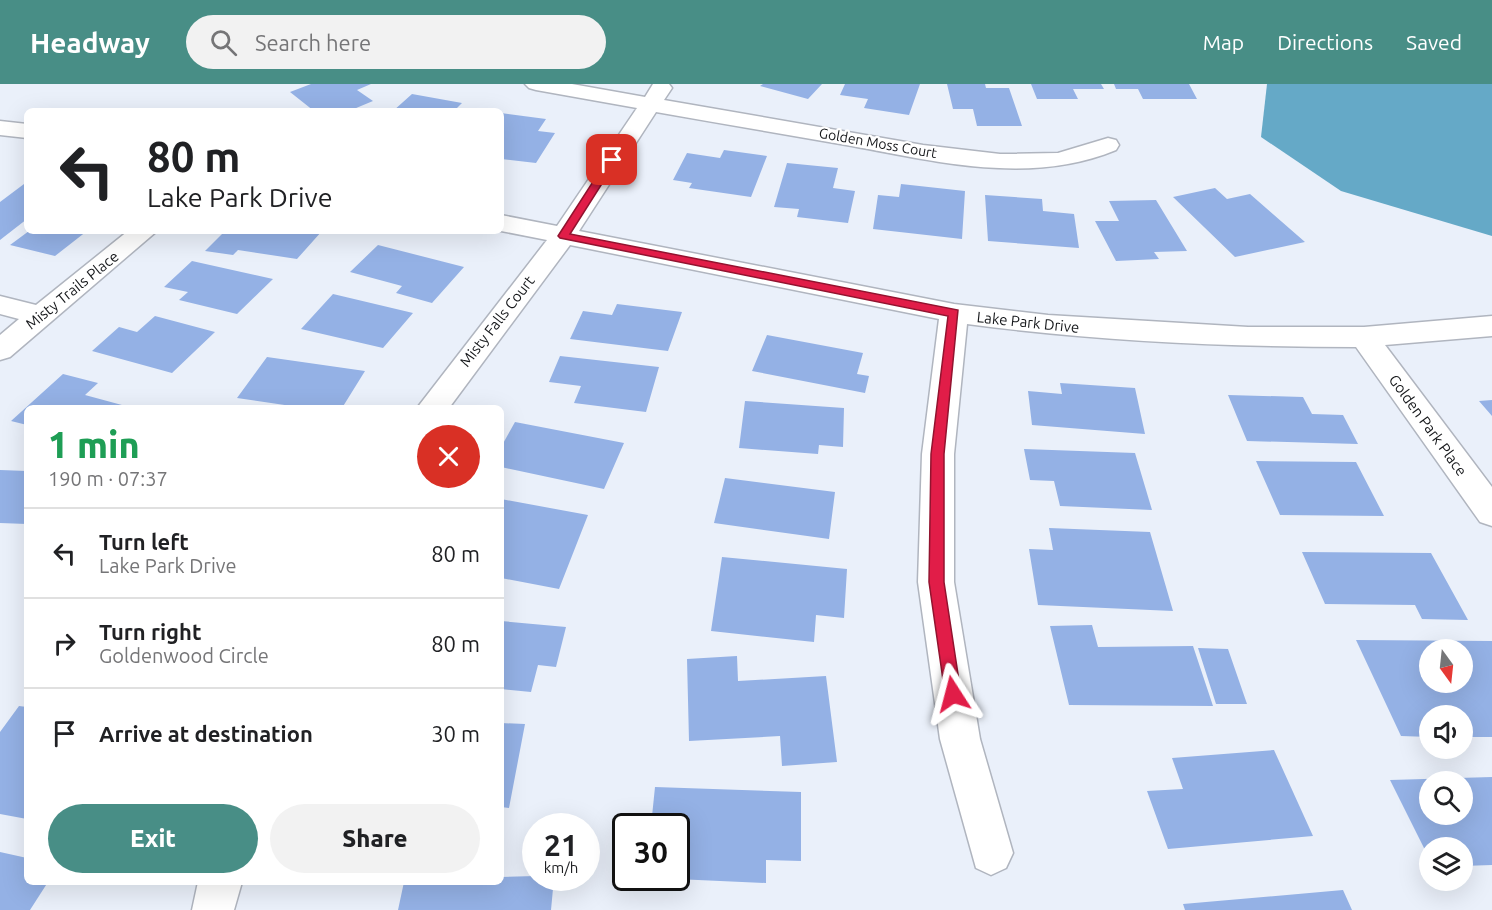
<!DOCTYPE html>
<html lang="en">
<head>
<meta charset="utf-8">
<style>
  :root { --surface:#fff; --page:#f2f2f2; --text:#202124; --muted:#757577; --line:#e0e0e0; --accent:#488e86 }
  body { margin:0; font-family:Ubuntu,sans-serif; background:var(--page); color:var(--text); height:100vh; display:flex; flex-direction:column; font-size:22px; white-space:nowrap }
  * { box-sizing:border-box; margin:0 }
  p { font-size:20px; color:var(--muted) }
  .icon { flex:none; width:33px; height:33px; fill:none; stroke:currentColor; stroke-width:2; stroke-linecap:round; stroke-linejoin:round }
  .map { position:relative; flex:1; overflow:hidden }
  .panel { position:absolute; left:24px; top:321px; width:480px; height:480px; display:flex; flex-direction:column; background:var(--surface); border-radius:9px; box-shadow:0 6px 24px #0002 }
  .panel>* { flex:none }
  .guide { position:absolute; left:24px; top:24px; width:480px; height:126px; border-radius:9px; box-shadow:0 6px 24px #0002; background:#fff; color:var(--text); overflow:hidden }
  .needle { width:39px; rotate:165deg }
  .fabs { position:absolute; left:1419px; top:555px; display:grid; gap:12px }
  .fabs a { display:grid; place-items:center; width:54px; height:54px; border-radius:50%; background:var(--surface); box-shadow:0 6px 24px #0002; font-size:30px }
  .speed { position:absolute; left:522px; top:729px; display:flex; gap:12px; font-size:30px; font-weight:700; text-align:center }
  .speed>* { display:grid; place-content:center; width:78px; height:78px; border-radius:50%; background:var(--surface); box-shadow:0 6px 24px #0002; line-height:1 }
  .speed small { font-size:15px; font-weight:400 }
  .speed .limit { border:3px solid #111; border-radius:9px; background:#fff; color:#111 }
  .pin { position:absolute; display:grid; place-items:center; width:51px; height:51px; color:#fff; margin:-26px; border-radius:12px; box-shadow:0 3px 9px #0006 }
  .me { position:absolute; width:66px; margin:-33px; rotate:351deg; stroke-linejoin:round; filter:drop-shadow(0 0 4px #0008) }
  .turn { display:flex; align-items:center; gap:21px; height:126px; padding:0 24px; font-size:27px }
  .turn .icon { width:78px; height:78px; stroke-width:2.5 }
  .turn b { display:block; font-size:42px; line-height:51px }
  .round { display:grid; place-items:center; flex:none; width:63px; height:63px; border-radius:32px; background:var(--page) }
  .overview { display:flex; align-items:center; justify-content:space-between; height:102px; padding:0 24px }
  h1 { font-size:36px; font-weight:800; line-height:45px; color:#1e9e55 }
  .action { display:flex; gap:12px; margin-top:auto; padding:12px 24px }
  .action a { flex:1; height:69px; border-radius:36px; background:var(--accent); color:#fff; font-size:24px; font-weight:800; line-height:69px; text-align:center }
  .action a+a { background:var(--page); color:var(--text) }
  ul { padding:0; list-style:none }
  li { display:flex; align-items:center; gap:18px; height:90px; padding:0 24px; border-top:2px solid var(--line) }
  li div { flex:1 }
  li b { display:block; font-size:22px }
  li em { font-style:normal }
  header { display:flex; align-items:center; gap:36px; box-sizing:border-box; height:84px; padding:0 30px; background:var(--accent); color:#fff }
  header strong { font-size:28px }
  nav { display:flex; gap:33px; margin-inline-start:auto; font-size:21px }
  .search { width:420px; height:54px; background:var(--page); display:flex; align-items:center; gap:15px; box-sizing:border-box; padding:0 21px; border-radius:33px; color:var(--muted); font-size:22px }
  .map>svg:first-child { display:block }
  .water { fill:#65a9c7 }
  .building { fill:#94b1e5; fill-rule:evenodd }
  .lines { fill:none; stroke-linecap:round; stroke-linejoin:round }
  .minor-casing { stroke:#b0b5bf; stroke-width:3 }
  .minor { fill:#fff; fill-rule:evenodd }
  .route { fill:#e11d48; stroke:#92132f; stroke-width:1.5 }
  .labels { text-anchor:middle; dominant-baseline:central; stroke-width:4.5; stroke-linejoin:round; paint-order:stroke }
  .far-street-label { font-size:14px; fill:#15171a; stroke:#fff }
  .street-label { font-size:15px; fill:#15171a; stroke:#fff }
</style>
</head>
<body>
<header>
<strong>Headway</strong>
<div class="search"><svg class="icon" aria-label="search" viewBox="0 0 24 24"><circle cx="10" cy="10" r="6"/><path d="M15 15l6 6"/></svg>Search here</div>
<nav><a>Map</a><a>Directions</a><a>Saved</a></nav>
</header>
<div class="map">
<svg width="1492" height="826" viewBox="0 0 1492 826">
  <rect width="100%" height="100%" fill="#eaf0fa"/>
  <!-- water -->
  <path class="water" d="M 1267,0 L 1492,0 L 1492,152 L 1341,107 L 1261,53 Z"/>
  <!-- building -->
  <path class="building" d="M 311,0 L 371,0 L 357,6 L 373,17 L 349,27 L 314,27 L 290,8 Z
    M 763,0 L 822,0 L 808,15 L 760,2 Z
    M 845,0 L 920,0 L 909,31 L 864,24 L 868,15 L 840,11 Z
    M 947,0 L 985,0 L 986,4 L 1009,4 L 1022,42 L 977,42 L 973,25 L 953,25 Z
    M 1031,0 L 1101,0 L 1104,5 L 1073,5 L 1078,15 L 1037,15 Z
    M 1114,0 L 1189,0 L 1197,15 L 1143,15 L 1138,5 L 1116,5 Z
    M 412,10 L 462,19 L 454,27 L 393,27 Z
    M 501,29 L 546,35 L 538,47 L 555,49 L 536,79 L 501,75 Z
    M 724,66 L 767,72 L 751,113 L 689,104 L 692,99 L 673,96 L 687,69 L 720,74 Z
    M 787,79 L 838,84 L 833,104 L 855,107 L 848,139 L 797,133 L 799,125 L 774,123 Z
    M 24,100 L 27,100 L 27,135 L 0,156 L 0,118 Z
    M 901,100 L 965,107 L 962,155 L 873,145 L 878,111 L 899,113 Z
    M 1215,104 L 1227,115 L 1250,110 L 1305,158 L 1235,173 L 1173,113 Z
    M 985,111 L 1042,115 L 1043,127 L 1074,130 L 1079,164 L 988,157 Z
    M 1156,116 L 1187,167 L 1154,168 L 1159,175 L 1116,177 L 1095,137 L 1119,137 L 1109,117 Z
    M 29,147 L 87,147 L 55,172 L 10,161 Z
    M 225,147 L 322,147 L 297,175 L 238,166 L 233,171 L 205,167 Z
    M 378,161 L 464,183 L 432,219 L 396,209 L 402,202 L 350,188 Z
    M 192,177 L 273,195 L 237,230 L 179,216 L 188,208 L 164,203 Z
    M 333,210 L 413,229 L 383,264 L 301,245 Z
    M 617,220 L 682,228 L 668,267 L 570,255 L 583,227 L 612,231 Z
    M 155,232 L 215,248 L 172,289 L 92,267 L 119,243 L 137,248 Z
    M 767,251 L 863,269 L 857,290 L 869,292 L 865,309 L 752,287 Z
    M 560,272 L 659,283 L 646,328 L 574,319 L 581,302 L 549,298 Z
    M 267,273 L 365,287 L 342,324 L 305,324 L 237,314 Z
    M 63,290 L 98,299 L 85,311 L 133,324 L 27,324 L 27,341 L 11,337 Z
    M 1060,299 L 1135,304 L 1145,350 L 1032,341 L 1028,307 L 1062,310 Z
    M 1228,311 L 1303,313 L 1312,330 L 1343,331 L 1358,360 L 1247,357 Z
    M 1492,316 L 1492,332 L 1479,317 Z
    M 745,317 L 844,324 L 843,363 L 819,361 L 818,370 L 739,364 Z
    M 515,338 L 624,359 L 604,405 L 501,383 L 501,363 Z
    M 1024,365 L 1135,369 L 1152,426 L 1060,422 L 1054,397 L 1030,396 Z
    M 1256,377 L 1356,378 L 1384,432 L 1280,431 Z
    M 0,386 L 27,387 L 27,440 L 0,439 Z
    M 725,394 L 835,408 L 829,455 L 714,439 Z
    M 501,415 L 588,431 L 559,505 L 501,494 Z
    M 1049,444 L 1150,448 L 1173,527 L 1038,521 L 1029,465 L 1053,466 Z
    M 1302,468 L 1431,469 L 1468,536 L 1422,535 L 1415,521 L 1325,520 Z
    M 722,473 L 847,485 L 844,534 L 816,531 L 814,558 L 711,547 Z
    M 501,537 L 566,543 L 556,583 L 538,581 L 531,608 L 501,605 Z
    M 1092,541 L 1098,563 L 1193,562 L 1213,622 L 1069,621 L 1050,542 Z
    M 1356,556 L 1492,557 L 1492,653 L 1462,653 L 1462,632 L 1430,632 L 1430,653 L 1401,652 ZM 1430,566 L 1462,566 L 1462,598 L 1430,598 Z
    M 1198,564 L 1228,565 L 1247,620 L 1216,620 Z
    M 737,572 L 738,597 L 826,592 L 837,678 L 782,682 L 780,652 L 689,657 L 687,575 Z
    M 19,622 L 27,623 L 27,735 L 0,730 L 0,648 Z
    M 501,639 L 525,640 L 509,724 L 501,723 Z
    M 1274,666 L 1313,752 L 1168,765 L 1147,707 L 1183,705 L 1172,674 Z
    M 1492,693 L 1492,781 L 1462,782 L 1462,764 L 1430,764 L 1430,776 L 1390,696 ZM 1430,698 L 1462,698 L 1462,730 L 1430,730 Z
    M 655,703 L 801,708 L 801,777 L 766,776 L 766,799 L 676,795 L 676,742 L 651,742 Z
    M 0,768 L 27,774 L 27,798 L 48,798 L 30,826 L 0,826 Z
    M 536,792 L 554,794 L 551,826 L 398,826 L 404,798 L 501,798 L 501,793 Z
    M 1343,806 L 1352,826 L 1185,826 L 1183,820 Z"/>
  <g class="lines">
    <defs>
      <path id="minor" d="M 525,0 L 572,0 L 645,13 L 653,0 L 669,0 L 672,4 L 664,16 L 923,61 L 1000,70 L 1058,69 L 1108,54 L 1116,56 L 1119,61 L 1116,66 C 1029,102 935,77 846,61 C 783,50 719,39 656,28 L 579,147 L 954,220 L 1048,231 L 1248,243 L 1364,243 L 1492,232 L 1492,252 L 1385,261 L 1492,403 L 1492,442 L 1480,438 L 1356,263 C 1225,263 1097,257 967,240 L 954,370 L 954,498 L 980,655 L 1013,769 L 1006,784 L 991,791 L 976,784 L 940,655 L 918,498 L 922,370 L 939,235 L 570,161 L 449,324 L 417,324 L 547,156 L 501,147 L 501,131 L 557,142 L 637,24 L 536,6 L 529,4 Z
        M 0,37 L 27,40 L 27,54 L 0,51 Z
        M 128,147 L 157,147 L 10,273 L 0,276 L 0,251 L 19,235 L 0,230 L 0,212 L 36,221 Z
        M 198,798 L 242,798 L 234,826 L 192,826 Z"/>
    </defs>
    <!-- minor casing -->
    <use href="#minor" class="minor-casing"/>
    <!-- minor -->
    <use href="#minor" class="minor"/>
  </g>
  <!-- route -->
  <path class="route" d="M 612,73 L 617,76 L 570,150 L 958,226 L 944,370 L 944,498 L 961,610 L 959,615 L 953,617 L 948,615 L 945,610 L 929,498 L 931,370 L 948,232 L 560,154 L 558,152 L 607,76 Z"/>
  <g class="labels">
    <!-- far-street labels -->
    <g class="far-street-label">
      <text transform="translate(878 59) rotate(10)">Golden Moss Court</text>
    </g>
    <!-- street labels -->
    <g class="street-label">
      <text transform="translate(72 206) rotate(-39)">Misty Trails Place</text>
      <text transform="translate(497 237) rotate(-52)">Misty Falls Court</text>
      <text transform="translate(1028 238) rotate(6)">Lake Park Drive</text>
      <text transform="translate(1428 341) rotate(54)">Golden Park Place</text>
    </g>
  </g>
</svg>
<div class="fabs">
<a><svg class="needle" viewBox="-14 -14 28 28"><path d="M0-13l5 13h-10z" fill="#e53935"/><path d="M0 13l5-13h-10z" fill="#757577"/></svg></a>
<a><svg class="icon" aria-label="sound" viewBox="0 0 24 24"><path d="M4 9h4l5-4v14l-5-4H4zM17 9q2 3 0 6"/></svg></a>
<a><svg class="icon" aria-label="search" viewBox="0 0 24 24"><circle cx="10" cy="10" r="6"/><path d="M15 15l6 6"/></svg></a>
<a><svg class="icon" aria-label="layers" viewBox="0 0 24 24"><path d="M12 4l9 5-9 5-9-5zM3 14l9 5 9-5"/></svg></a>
</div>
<div class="speed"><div>21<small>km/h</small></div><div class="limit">30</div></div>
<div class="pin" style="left:612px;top:76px;background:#d93025"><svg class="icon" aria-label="arrive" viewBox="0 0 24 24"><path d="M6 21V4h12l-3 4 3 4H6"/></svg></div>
<svg class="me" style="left:953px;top:610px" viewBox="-20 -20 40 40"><path d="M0-17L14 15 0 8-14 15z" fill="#e11d48" stroke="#fff" stroke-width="4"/></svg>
<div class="guide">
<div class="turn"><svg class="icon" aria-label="left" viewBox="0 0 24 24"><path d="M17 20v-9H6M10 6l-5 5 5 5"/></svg><div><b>80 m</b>Lake Park Drive</div></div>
</div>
<section class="panel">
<div class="overview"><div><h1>1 min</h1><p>190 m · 07:37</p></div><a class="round" style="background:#d93025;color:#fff"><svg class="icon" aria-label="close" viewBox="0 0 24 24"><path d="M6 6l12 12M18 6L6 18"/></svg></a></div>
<ul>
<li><svg class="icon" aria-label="left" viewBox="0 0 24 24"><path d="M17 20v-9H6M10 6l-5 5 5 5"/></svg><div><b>Turn left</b><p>Lake Park Drive</p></div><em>80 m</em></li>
<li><svg class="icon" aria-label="right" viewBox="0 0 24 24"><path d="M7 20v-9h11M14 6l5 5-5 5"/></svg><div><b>Turn right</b><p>Goldenwood Circle</p></div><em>80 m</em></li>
<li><svg class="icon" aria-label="arrive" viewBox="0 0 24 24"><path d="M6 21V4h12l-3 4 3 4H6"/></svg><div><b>Arrive at destination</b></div><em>30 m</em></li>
</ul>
<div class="action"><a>Exit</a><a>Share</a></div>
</section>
</div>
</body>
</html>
